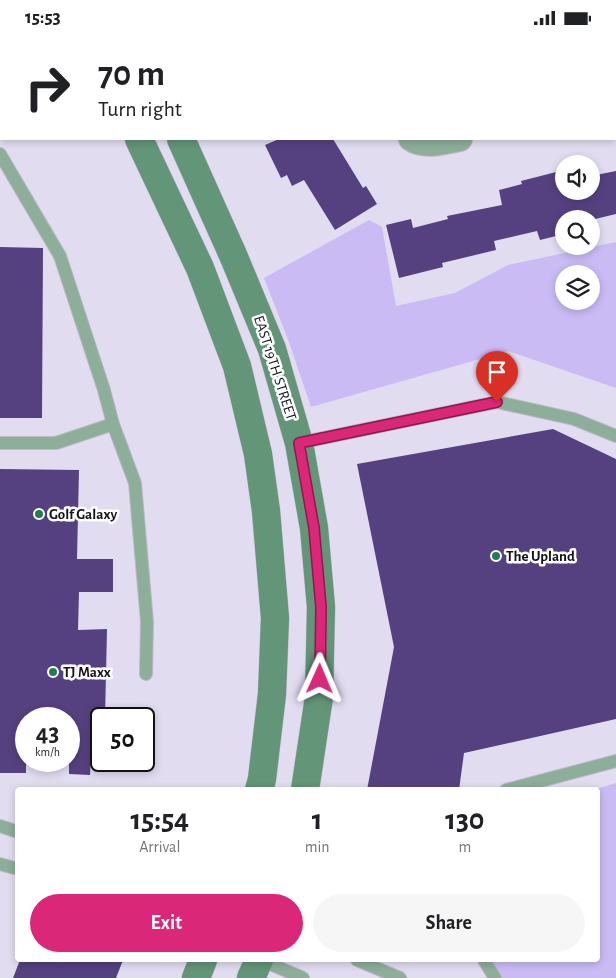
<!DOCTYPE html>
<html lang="en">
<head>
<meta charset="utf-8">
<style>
  :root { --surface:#fff; --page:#f6f6f6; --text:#202124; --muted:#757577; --accent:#db2777 }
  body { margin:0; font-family:"Alegreya Sans",sans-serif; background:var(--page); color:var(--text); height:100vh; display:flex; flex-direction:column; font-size:19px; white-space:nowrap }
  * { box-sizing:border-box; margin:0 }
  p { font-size:16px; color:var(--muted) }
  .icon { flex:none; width:28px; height:28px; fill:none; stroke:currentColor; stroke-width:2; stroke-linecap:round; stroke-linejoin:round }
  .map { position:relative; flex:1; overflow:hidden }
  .panel { position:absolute; left:15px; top:752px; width:585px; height:175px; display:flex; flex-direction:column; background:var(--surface); border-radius:5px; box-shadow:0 2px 8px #0003 }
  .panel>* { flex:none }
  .hud { position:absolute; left:0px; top:0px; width:616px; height:105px; box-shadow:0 2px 8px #0003; background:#fff; color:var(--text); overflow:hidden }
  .fabs { position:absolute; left:555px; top:120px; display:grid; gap:10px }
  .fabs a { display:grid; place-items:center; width:45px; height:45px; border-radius:50%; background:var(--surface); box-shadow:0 2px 8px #0003; font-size:25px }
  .speed { position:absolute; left:15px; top:672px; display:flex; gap:10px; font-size:25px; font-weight:700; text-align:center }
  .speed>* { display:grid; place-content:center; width:65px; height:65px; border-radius:50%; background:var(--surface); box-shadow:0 2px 8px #0003; line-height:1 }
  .speed small { font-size:12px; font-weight:400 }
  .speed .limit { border:2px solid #111; border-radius:8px; background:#fff; color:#111 }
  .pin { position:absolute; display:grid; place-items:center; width:42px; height:42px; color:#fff; margin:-51px -21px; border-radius:50% 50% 50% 0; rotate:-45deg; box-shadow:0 0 5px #0007 }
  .pin .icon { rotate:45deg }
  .me { position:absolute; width:55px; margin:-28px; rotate:1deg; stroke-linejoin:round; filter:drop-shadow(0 0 4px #0008) }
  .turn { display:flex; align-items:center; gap:18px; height:105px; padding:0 15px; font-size:22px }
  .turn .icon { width:65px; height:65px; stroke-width:2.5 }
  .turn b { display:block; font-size:35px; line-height:42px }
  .eta { display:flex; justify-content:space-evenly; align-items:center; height:85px; text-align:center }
  .eta b { font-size:30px; font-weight:600; line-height:35px }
  .action { display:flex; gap:10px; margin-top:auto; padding:10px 15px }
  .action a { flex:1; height:58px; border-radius:30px; background:var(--accent); color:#fff; font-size:20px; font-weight:600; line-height:58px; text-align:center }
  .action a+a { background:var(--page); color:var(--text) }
  .status { display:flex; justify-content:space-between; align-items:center; height:35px; padding:0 25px; background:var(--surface); direction:ltr }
  .status svg { height:14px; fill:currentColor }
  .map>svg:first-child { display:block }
  .green { fill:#cabbf5; fill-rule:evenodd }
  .building { fill:#554180 }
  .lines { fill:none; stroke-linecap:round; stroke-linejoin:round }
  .lane-casing { stroke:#bcb8c9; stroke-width:14 }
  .street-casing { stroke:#bcb8c9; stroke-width:26 }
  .secondary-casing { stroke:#bcb8c9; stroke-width:29 }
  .lane { stroke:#8dae99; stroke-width:12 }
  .street { stroke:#8dae99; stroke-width:24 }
  .secondary { stroke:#639578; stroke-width:28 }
  .route-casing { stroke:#8e194d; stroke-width:12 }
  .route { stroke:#db2777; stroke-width:9 }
  .poi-dot { fill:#217c51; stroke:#fff; stroke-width:2 }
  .labels { text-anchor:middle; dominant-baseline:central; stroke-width:5; stroke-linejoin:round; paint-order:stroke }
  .street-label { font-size:15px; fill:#15131a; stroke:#fff }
  .poi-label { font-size:15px; font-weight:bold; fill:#15131a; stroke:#fff; text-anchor:start }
</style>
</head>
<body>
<div class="status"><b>15:53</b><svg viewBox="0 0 49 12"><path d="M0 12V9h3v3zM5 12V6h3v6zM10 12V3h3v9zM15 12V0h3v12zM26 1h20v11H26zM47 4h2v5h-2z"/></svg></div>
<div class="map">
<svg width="616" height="943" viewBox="0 0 616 943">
  <rect width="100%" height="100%" fill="#e1dcf0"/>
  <!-- green -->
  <path class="green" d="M 369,185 L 382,192 L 396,271 L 455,258 L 508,230 L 616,207 L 616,353 L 508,316 L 311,372 L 289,307 L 264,243 ZM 564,239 L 591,239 L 591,266 L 564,266 Z
    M 616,748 L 616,943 L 489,943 L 492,925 L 598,925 L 598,755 L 593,755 Z"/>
  <!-- building -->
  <path class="building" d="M 279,104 L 333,104 L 363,153 L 366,151 L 377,169 L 335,195 L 304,145 L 292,151 L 287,140 L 281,143 L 265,110 Z
    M 564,135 L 564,156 L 591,156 L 591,141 L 616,136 L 616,179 L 591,185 L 591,184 L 564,184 L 564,199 L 540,205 L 537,196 L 494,206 L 496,215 L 442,228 L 443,232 L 399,243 L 386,190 L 411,184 L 413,193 L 448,184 L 447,181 L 502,170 L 499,155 L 522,149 L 521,146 Z
    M 0,212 L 43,213 L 42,383 L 0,383 Z
    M 553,394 L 616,424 L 616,684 L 464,718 L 459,755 L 367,755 L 394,612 L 357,429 Z
    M 0,434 L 79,435 L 77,524 L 113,524 L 113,557 L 79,557 L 78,595 L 107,594 L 105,684 L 101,684 L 101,717 L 91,717 L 90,740 L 69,739 L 69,684 L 26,684 L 26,738 L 0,738 Z
    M 20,925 L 123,925 L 116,943 L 13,943 Z"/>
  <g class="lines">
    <defs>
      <path id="lane" d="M 0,119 L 60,221 L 104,355 L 113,389 L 56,408 L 0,408
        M 113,389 L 135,448 L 147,587 L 146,639
        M 299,408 L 497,367 L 574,384 L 616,401
        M 506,755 L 616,726
        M 0,791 L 18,797
        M 0,829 L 18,834
        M 261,925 L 303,943
        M 357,925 L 400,943
        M 484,925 L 495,943"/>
      <path id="street" d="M 365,0 L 366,1
        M 615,66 L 616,66
        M 411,104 C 424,113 446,107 460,104"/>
      <path id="secondary" d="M 90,0 L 90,1
        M 132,0 L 133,1
        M 139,104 L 200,233 L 237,331 L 258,419 L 266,476 L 275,583 L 272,659 L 262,744 L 259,755
        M 181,104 L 233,220 L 272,314 L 299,408 L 314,493 L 321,572 L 319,662 L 305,755
        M 196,943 L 203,925
        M 251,943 L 259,925"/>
    </defs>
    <!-- lane casing -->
    <use href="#lane" class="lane-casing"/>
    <!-- street casing -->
    <use href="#street" class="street-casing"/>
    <!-- secondary casing -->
    <use href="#secondary" class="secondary-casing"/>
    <!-- lane -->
    <use href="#lane" class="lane"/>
    <!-- street -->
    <use href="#street" class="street"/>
    <!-- secondary -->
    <use href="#secondary" class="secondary"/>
  </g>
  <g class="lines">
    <defs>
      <path id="route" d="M 320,644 L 321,572 L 314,493 L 299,408 L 497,367"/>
    </defs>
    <!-- route casing -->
    <use href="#route" class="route-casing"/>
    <!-- route -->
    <use href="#route" class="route"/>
  </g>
  <!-- markers -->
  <g class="poi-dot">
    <circle cx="39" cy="479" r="5"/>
    <circle cx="496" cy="521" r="5"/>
    <circle cx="53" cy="637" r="5"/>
  </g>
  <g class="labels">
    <!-- street labels -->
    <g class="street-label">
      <text transform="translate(275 333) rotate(72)">EAST 19TH STREET</text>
    </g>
    <!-- poi labels -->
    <g class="poi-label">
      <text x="49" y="479">Golf Galaxy</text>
      <text x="506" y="521">The Upland</text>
      <text x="63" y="637">TJ Maxx</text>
    </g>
  </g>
</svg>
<div class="fabs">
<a><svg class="icon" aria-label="sound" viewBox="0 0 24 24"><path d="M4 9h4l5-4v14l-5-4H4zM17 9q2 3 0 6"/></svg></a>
<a><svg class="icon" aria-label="search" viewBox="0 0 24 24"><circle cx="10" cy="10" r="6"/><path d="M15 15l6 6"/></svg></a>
<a><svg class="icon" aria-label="layers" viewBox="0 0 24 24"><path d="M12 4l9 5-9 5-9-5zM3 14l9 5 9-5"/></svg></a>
</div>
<div class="speed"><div>43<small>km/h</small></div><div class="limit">50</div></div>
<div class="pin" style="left:497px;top:367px;background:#d93025"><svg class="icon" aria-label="arrive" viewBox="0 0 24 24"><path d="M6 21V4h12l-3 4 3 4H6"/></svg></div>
<svg class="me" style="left:320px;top:644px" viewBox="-20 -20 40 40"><path d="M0-17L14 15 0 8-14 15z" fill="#db2777" stroke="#fff" stroke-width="4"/></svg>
<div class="hud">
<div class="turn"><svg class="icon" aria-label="right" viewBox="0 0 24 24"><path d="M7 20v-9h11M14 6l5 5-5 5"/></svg><div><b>70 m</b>Turn right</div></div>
</div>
<section class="panel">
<div class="eta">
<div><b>15:54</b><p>Arrival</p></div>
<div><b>1</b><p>min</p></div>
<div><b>130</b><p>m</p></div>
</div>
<div class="action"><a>Exit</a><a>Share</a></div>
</section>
</div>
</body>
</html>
